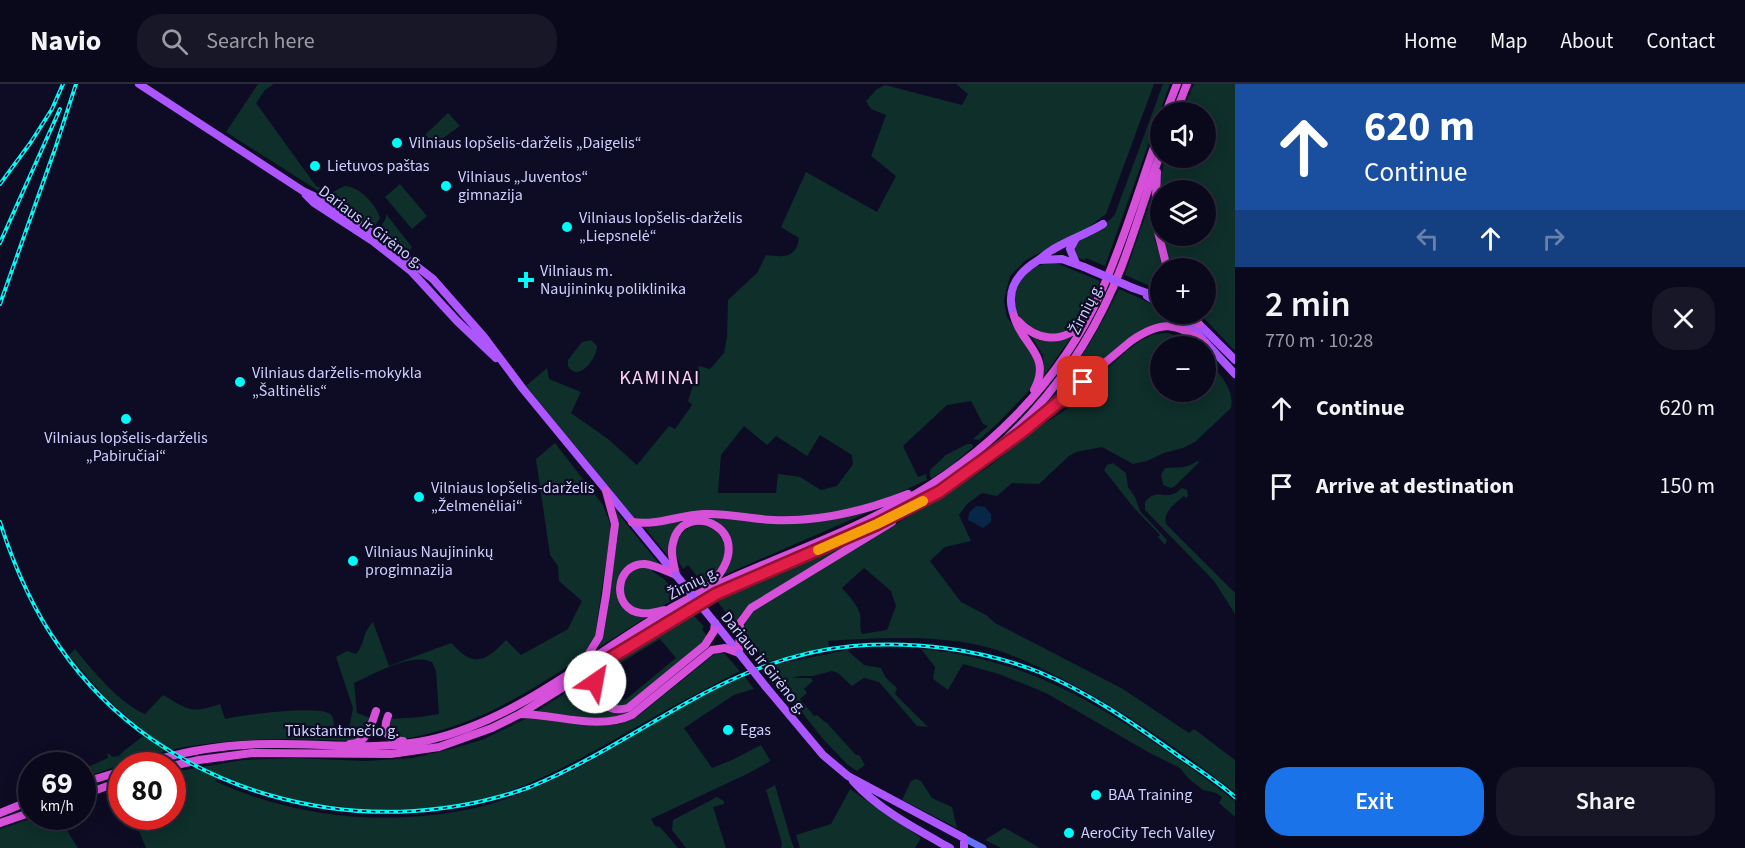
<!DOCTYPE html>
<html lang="en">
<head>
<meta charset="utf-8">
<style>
  :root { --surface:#0a091b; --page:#181728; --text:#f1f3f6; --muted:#999aa3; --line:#2a2a3a; --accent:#1a73e8 }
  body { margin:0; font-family:"Source Sans 3",sans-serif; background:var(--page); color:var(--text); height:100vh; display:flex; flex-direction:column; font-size:22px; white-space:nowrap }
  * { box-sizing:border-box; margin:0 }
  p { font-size:20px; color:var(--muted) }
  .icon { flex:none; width:33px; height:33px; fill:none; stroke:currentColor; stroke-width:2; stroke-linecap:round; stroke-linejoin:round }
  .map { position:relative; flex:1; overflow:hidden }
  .sheet { display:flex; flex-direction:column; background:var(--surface); width:510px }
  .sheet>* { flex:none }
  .top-card { background:#1a4fa0; color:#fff; overflow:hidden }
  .tools { position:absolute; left:1150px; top:18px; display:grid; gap:12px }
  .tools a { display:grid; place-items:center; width:66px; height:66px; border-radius:50%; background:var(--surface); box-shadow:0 3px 15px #0003,0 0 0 2px var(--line); font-size:30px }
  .speed { position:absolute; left:18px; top:668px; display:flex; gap:12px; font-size:30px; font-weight:700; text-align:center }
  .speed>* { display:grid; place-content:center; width:78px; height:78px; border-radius:50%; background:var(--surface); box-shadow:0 3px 15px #0003,0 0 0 2px var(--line); line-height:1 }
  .speed small { font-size:15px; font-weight:400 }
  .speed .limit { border:9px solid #d22; background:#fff; color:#111 }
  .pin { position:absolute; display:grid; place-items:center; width:51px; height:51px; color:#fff; margin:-26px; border-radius:12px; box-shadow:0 3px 9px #0006 }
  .me { position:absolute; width:66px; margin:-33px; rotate:33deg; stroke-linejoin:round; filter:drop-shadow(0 0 4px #0008) }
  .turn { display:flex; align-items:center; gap:21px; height:126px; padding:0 30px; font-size:27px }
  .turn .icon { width:78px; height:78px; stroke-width:2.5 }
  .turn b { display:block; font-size:42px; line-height:51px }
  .lanes { display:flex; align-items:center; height:57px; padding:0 30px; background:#0003; justify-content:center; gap:30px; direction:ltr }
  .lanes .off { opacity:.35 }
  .round { display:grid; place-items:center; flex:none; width:63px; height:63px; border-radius:24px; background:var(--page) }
  .summary { display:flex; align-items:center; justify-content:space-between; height:102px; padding:0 30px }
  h1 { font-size:36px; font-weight:600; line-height:45px }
  .action { display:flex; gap:12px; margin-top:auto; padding:12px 30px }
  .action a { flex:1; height:69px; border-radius:24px; background:var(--accent); color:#fff; font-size:24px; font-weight:600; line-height:69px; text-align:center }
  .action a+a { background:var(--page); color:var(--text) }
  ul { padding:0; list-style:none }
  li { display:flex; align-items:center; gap:18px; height:78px; padding:0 30px }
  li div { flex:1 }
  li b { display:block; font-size:22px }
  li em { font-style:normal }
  header { display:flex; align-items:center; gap:36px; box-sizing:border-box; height:84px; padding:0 30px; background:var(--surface); border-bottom:2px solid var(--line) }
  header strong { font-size:28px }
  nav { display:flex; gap:33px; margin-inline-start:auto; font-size:21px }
  .search { width:420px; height:54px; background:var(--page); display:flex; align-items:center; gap:15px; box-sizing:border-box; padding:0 21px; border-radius:24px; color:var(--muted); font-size:22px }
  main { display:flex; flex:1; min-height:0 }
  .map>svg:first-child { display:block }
  .green { fill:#0e2f2a; fill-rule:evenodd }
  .water { fill:#072648 }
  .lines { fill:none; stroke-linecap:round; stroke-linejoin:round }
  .secondary { stroke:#6673ff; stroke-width:7 }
  .primary { stroke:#ad56ff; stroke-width:8 }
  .trunk { stroke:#d650da; stroke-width:8 }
  .rail-casing { stroke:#00faf8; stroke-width:4 }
  .rail { stroke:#0d0c24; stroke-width:1.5; stroke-dasharray:4.5; stroke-linecap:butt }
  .primary-bridge { stroke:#ad56ff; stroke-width:8 }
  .route-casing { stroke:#92132f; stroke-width:15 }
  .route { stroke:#e11d48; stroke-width:10 }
  .slow { stroke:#f59e0b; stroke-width:10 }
  .poi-dot { fill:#00faf8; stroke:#0d0c24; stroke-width:2 }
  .labels { text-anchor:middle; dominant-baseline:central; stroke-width:4.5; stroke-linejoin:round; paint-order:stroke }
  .poi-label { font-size:16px; fill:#cfcfff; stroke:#0d0c24; text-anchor:start }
  .street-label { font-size:16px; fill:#cfcfff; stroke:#0d0c24 }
  .quarter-label { font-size:20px; letter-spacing:1.5px; fill:#ffd1f3; stroke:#0d0c24 }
</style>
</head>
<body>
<header>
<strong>Navio</strong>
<div class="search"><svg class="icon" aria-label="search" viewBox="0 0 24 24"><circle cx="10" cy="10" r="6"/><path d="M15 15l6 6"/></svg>Search here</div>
<nav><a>Home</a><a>Map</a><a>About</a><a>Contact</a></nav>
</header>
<main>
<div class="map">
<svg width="1235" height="764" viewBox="0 0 1235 764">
  <rect width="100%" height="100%" fill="#0d0c24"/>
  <!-- green -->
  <path class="green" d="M 258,0 L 274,0 L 265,6 L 256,19 L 316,102 L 324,105 L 320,108 L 226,48 Z
    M 956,0 L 1154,0 L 1106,130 L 1086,145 L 1026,176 L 1010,192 L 1004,216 L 1007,233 L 1035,273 L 1037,287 L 1033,300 L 1028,308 L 997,340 L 979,356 L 973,355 L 988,342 L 983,340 L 971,317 L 947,321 L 903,362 L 918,393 L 926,390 L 927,396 L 879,418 L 827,430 L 796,433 L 767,433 L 708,427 L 654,437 L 635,435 L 526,302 L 547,284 L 549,295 L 581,308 L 571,329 L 608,355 L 637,381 L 669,342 L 675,345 L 692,321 L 688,317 L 699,282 L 710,285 L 724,269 L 727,253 L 728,216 L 757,189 L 766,171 C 783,173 796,175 799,154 L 781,143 L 806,88 L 877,128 L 896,92 L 871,72 L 886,31 L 871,25 L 866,17 L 877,5 L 885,1 L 962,21 L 968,10 ZM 744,342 L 767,361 L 776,352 L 807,372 L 820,351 L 852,371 L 853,380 L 837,402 L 821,406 L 800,393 L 778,390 L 776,409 L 718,409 L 721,371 Z
    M 1163,0 L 1170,0 L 1105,182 L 1086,174 L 1085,176 L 1078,174 L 1073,163 C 1084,148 1104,145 1115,130 Z
    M 1194,0 L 1235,0 L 1235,267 L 1200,230 L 1206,230 L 1206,184 L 1170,184 C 1156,148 1156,111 1165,74 L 1206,74 L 1206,28 L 1182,28 ZM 1161,106 L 1206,106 L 1206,152 L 1161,152 Z
    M 448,29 L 460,42 L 428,65 L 428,53 L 425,51 Z
    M 400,100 L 427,132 L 412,145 L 385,113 Z
    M 344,102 C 359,102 376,120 380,134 L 375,142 L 369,143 L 331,118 L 337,110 L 331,109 Z
    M 1152,112 L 1155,155 L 1163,184 L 1161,184 L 1161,207 L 1125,191 Z
    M 386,130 L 412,163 L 410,166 L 380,151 L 379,146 L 386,134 Z
    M 1056,179 L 1100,197 C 1093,211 1087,229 1076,241 C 1071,247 1064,249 1056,250 C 1051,252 1048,250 1042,249 C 997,237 1011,177 1056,179 Z
    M 1119,205 L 1142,215 L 1161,226 L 1161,230 L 1166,230 L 1183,242 L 1160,239 L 1140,246 L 1034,336 C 1069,295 1096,253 1119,205 Z
    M 1168,249 L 1185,255 L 1194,262 L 1161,262 L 1161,308 L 1206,308 L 1206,275 C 1218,288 1235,304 1231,324 L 1195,358 L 1183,364 L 1164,369 L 1147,377 L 1133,380 L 1102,363 L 1076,368 L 1069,372 L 1039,400 L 1012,399 L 997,412 L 982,409 L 967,420 L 959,431 L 971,457 L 945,463 L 930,477 L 961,518 L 986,531 L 995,539 L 1123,605 L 1189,649 L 1194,645 L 1235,676 L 1235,708 C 1177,664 1116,621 1051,589 C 1027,578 1004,566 978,561 C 929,551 877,554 828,557 L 829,563 L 766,578 L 752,561 L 748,564 C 738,548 744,539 754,525 L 956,404 L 991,381 L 1031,348 L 1106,300 L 1104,288 C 1123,272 1141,248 1168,249 ZM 864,484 L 891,507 L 896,522 L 887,546 L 862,550 C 859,543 861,537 860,530 C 857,520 849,512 842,504 Z
    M 1072,252 L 1044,292 L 1043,271 L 1032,253 L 1055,257 Z
    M 591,256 L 597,262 C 597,275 578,299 568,282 L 568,276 L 582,258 Z
    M 1235,343 L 1175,402 L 1171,404 L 1163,401 L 1161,391 L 1165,384 C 1179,383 1186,385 1197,377 L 1199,378 Z
    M 555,359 L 603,421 L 610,439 L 610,451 L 595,551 L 596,554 L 584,572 L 575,578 C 513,617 473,643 399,656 L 388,648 L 388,638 L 391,635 L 420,633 L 439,630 L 436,587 L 432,578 C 411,568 374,590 354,599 L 357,629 L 370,634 L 364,651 L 354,657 C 283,654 213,652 143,673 C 123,679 103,688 83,694 L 83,685 L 108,674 L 107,669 L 113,673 L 119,672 C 126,663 137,659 146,649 L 106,614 L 69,571 L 75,565 C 93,587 119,619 145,630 L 163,611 C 189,626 190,630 220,620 L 225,635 C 243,631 316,621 330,630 C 334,633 334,640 334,644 L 349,644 L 353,624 L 336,573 L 347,567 L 356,570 C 366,558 361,551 373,538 L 389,582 L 451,559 C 457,564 463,572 470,574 C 484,580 497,565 506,556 L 521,571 L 568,545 L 582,517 L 559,497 L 558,482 L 550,471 L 536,375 Z
    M 967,360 L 972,360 L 973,363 L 953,380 L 932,394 L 930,393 L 930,386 L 946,371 Z
    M 1113,379 L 1126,389 L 1128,403 L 1135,413 L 1140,427 L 1167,456 L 1165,461 L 1158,453 L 1160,451 L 1134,424 L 1104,386 L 1107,381 Z
    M 1182,404 L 1187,406 L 1188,412 L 1186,414 L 1184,412 C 1175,420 1163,427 1166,440 L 1235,509 L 1235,530 L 1214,497 L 1145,426 L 1145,418 C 1156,405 1161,414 1173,410 C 1177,409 1179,406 1182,404 Z
    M 616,427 L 661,482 C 655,480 649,477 643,477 C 619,478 606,509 625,526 C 631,531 639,532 647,533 L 598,564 L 604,543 L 618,451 Z
    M 871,427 L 724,491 C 727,484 731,477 732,469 C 732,454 720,430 701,435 C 693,437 683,443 675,446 L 670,458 L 671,476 L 645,444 L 699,434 L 717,433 L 754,438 Z
    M 699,440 C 736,448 730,483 703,500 L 688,481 L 683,485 C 670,466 676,445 699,440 Z
    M 860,454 L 750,521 L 740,531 L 736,542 L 717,517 Z
    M 645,483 L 653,485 L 652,487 L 664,495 L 679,512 C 659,525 653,529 629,522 C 618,502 621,487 645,483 Z
    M 692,529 L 704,543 L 702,545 L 708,554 L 634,617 C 631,619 626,622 622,622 C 603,624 596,605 601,591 C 605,579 677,538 692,529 ZM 660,555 L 676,574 L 625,616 C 603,623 594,602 609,586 Z
    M 921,565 C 1013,574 1073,605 1149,655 C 1178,675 1207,695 1235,717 L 1235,733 L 1219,719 L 1222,713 L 1216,709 L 1203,706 L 1189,695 L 1180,684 L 1148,668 L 1046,609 L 999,590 L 963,580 L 948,606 L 933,595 L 935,583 Z
    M 847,566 L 864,581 L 881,584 L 886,594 L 897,604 L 895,610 L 928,643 L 917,642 L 879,598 L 864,594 L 852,602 L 838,589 L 832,587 L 813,592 L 800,592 L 792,594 L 811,594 L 813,597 L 804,605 L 807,609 L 800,615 L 814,632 L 817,631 L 825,638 L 826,638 L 856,671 L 859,671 L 865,681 L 857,687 L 847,680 L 823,655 L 793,617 L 790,607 L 783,596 L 781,597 L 769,582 Z
    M 716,569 L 725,570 L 740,587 C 703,606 667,625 631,646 C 570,681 506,718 434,726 C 401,729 367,727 334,722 C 295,717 256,710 220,694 L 215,697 C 291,732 378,742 460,727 C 496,721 531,706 564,691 C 597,676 627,655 658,636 C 686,620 715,606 744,592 L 754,605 L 734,611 L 684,644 L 712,684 L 732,676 L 761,661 L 770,676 L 769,678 L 747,690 L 651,735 L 655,742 L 660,743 L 678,764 L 146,764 L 133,732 L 172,732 L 173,688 L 243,676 L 296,674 L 365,677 L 413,674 L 455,664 L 484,655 L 529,633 L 595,642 L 620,640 L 638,632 Z
    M 592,592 C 583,623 614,635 639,623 L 622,633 L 596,635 L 537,627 Z
    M 916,695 L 921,697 L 932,714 L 952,723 L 957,744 L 902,716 L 911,697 Z
    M 775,701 L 791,756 L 794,764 L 781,764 L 782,759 L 766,706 Z
    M 850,705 L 921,754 L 915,764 L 800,764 L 796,751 L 831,740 Z
    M 717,713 L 724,717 L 724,720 L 713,723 L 726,764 L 686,764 L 672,746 L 673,736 Z
    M 40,732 L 58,732 L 78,764 L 0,764 L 0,745 Z
    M 1004,744 L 1005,744 L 1040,764 L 1001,764 L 985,756 Z"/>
  <!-- water -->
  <path class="water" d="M 976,422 L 985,423 L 991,430 L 991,438 L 983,444 L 968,436 L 969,429 Z"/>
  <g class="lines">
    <!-- secondary -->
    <path class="secondary" d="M 964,754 L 983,764"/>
    <!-- primary -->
    <path class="primary" d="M 139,0 L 303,107 L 320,115 L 383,156 L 433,195 L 484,253 L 523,305 L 676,491
      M 306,111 L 314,119 L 374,158 L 411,187 L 457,237 L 496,274
      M 1039,176 L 1062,175 L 1084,183
      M 1076,179 L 1070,165 L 1076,154
      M 1133,204 L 1161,214
      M 1147,212 L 1161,221
      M 1174,230 L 1194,246 L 1235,290
      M 1185,230 L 1199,240 L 1235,276
      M 1014,232 C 1005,207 1016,190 1037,177 C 1042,174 1046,169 1052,166 C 1068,156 1087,150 1103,140
      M 715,539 L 739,569
      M 766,603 L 823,671 L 848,692 L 964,754 L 964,764
      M 853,697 C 879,726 916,745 950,764"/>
    <!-- trunk -->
    <path class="trunk" d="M 1166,28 L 1177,0
      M 1176,28 L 1187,0
      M 1157,88 L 1155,136 L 1167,184
      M 1192,230 L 1199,240
      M 1014,232 C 1021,261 1053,271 1034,306
      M 1017,236 C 1036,257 1063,261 1083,238
      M 1009,357 L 1022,348 L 1131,257 C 1161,236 1176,238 1205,259
      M 632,438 C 657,442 679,431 704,430 C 727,429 750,435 773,436 C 820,438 865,427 908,410
      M 676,491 C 674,481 670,469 673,459 C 682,413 765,445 710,501
      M 664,526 C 657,528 649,530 641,529 C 611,526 614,479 645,480 C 655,481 666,487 676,491
      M 581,577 L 588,571 L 599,553 L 606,511 L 615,440 L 606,407
      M 603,581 C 587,601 600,632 628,624 L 705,561 L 714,547 L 715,539
      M 520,630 C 557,630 598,647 632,631 L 712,566 L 725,564 L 739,569 L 740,539 L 751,524 L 892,438
      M 388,632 C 382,646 387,657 403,657
      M 350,660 C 368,659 371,641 376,627
      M 139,681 C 185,666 232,659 280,660 C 330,660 379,667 429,656 C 520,635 593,569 673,523 C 745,483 826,460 898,420 C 985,373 1060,299 1101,208 C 1125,155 1141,98 1161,43
      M 172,682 L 199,676 L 252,669 L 391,670 L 439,663 L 492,644 L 520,630 L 687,526 C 754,490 826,466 894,432 C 999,381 1079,293 1121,184 C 1136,145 1147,106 1161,68
      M 82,699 L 122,687
      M 82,711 L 122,697
      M 0,729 L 32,716
      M 62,732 L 64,735
      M 0,739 L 32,728"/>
    <defs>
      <path id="rail" d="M 0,100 L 31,58 L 52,25 L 63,0
        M 0,159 L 60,25
        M 0,220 L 55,65 L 76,0
        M 0,438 C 14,482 32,524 59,562 C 161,711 362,764 530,703 C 644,656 723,574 853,562 C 915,557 981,565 1039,588 C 1088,608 1134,640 1176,670 C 1196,684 1217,697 1235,713"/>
    </defs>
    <!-- rail casing -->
    <use href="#rail" class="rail-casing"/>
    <!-- rail -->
    <use href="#rail" class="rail"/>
    <!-- primary-bridge -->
    <path class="primary-bridge" d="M 1084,183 L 1133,204
      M 676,491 L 715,539
      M 739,569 L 766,603"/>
  </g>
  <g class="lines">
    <defs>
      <path id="route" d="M 595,598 L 599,585 L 607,576 L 716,510 L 877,440 L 939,408 L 1022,348 L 1083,298"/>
    </defs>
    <!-- route casing -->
    <use href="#route" class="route-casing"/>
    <!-- route -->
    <use href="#route" class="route"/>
    <!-- slow -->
    <path class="slow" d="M 818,466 L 877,440 L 923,417"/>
  </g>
  <!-- markers -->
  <g class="poi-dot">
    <circle cx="397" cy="59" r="6"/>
    <circle cx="315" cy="82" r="6"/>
    <circle cx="446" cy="102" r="6"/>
    <circle cx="567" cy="143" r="6"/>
    <path d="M523 187h6v6h6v6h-6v6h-6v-6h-6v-6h6z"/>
    <circle cx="240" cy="298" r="6"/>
    <circle cx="126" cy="335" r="6"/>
    <circle cx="419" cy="413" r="6"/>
    <circle cx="353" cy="477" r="6"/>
    <circle cx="728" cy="646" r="6"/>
    <circle cx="1096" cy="711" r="6"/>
    <circle cx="1069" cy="749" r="6"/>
  </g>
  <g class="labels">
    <!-- poi labels -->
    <g class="poi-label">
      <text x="409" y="59">Vilniaus lopšelis-darželis „Daigelis“</text>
      <text x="327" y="82">Lietuvos paštas</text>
      <text x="458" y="93">Vilniaus „Juventos“<tspan x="458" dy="18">gimnazija</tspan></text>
      <text x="579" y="134">Vilniaus lopšelis-darželis<tspan x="579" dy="18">„Liepsnelė“</tspan></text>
      <text x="540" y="187">Vilniaus m.<tspan x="540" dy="18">Naujininkų poliklinika</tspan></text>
      <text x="252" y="289">Vilniaus darželis-mokykla<tspan x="252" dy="18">„Šaltinėlis“</tspan></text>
      <text x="126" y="354" text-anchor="middle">Vilniaus lopšelis-darželis<tspan x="126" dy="18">„Pabiručiai“</tspan></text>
      <text x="431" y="404">Vilniaus lopšelis-darželis<tspan x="431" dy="18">„Želmenėliai“</tspan></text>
      <text x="365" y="468">Vilniaus Naujininkų<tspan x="365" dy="18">progimnazija</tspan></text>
      <text x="740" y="646">Egas</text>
      <text x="1108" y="711">BAA Training</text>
      <text x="1081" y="749">AeroCity Tech Valley</text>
    </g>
    <!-- street labels -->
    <g class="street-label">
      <text transform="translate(371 143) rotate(37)">Dariaus ir Girėno g.</text>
      <text transform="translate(1086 225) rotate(-63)">Žirnių g.</text>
      <text transform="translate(693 499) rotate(-27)">Žirnių g.</text>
      <text transform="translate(764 579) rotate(51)">Dariaus ir Girėno g.</text>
      <text x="342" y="647">Tūkstantmečio g.</text>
    </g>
    <!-- quarter labels -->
    <g class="quarter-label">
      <text x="660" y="294">KAMINAI</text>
    </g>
  </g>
</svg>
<div class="tools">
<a><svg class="icon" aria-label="sound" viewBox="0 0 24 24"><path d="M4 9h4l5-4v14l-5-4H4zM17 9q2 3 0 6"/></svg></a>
<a><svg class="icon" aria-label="layers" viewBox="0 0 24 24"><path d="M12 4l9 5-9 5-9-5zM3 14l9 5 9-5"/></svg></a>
<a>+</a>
<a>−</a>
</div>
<div class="speed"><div>69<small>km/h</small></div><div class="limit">80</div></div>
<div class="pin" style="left:1083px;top:298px;background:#d93025"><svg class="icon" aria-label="arrive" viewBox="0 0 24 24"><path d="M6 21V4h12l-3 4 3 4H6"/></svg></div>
<svg class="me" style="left:595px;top:598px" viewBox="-20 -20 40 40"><circle r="19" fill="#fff"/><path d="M0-13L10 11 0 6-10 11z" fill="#e11d48"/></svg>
</div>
<section class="sheet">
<div class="top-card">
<div class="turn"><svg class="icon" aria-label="ahead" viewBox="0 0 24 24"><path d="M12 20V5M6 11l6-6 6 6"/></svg><div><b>620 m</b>Continue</div></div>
<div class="lanes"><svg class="icon off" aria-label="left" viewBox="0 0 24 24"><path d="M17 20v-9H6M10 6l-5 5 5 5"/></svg><svg class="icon" aria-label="ahead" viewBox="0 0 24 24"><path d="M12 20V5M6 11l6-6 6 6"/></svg><svg class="icon off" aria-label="right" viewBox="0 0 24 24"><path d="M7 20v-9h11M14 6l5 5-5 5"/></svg></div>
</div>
<div class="summary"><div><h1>2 min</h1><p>770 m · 10:28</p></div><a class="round"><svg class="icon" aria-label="close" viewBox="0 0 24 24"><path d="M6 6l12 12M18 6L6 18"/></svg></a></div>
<ul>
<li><svg class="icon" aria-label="ahead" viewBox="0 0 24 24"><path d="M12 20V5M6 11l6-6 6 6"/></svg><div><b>Continue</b></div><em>620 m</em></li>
<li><svg class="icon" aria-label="arrive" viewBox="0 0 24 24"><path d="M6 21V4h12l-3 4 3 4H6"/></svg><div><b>Arrive at destination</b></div><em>150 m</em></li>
</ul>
<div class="action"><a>Exit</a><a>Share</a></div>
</section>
</main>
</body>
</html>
